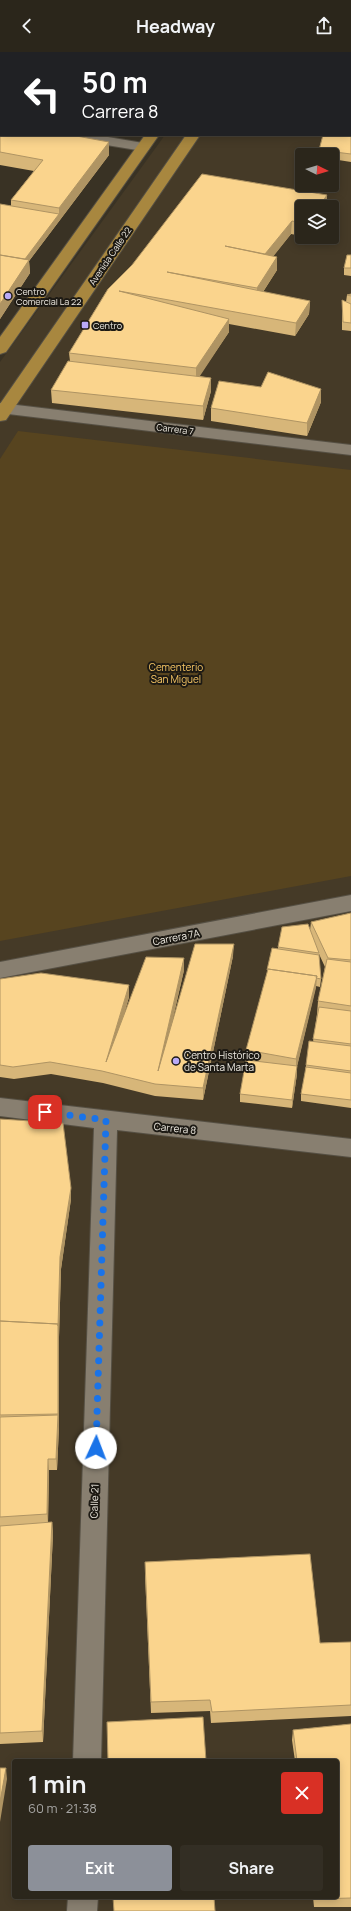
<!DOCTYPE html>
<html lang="en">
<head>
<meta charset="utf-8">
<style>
  :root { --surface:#2b261b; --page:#332e24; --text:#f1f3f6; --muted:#a6a5a3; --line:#47433a; --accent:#8c9099 }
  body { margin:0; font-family:Manrope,sans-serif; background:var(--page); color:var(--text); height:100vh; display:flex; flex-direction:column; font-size:15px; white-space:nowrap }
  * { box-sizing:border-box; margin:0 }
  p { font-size:13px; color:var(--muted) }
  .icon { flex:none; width:22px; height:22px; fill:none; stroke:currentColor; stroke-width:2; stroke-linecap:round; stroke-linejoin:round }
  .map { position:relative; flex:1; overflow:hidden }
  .panel { position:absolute; left:12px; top:1707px; width:327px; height:140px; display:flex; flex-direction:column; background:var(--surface); border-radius:4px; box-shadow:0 2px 10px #0003,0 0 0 1px var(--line) }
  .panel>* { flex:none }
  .banner { position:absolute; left:0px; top:0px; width:351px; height:84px; box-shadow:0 2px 10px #0003,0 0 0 1px var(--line); background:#202124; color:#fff; overflow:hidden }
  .needle { width:26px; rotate:95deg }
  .buttons { position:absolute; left:295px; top:96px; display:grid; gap:8px }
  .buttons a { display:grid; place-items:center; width:44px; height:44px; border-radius:4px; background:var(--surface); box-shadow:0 2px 10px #0003,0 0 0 1px var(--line); font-size:20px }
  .pin { position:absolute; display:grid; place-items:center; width:34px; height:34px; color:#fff; margin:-17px; border-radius:8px; box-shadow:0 2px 6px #0006 }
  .me { position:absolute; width:44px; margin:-22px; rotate:2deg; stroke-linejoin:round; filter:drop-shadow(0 0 3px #0008) }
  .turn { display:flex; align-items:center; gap:14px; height:84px; padding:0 16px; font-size:18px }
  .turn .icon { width:52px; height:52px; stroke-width:2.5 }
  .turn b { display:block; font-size:28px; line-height:34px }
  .round { display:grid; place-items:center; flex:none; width:42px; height:42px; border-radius:4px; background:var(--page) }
  .headline { display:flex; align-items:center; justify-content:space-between; height:68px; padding:0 16px }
  h1 { font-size:24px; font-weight:700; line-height:30px }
  .action { display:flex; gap:8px; margin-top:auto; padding:8px 16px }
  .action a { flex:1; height:46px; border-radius:4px; background:var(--accent); color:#fff; font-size:16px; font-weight:700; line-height:46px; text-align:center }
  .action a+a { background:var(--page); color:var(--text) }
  header { display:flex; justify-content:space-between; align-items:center; height:52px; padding:0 16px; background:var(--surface); font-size:18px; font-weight:700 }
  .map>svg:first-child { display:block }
  .built { fill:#453a27; fill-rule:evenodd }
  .green { fill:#57441f }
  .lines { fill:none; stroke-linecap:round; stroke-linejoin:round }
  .minor-casing { stroke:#565044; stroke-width:2 }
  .major-casing { stroke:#565044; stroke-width:2 }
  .minor { fill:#887f70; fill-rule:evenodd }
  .major { fill:#a8873f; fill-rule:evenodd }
  .wall { fill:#d7b679 }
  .shaded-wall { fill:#af9463 }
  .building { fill:#fad48d; stroke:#af9463 }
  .route { stroke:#1a73e8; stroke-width:7; stroke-dasharray:0 12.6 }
  .poi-dot { fill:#b9aaf7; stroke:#1d1a14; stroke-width:1.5 }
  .labels { text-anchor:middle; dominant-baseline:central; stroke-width:4; stroke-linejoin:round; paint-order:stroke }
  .far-street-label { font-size:9px; fill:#eeeae1; stroke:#1d1a14 }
  .far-poi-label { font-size:9px; fill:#eeeae1; stroke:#1d1a14; text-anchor:start }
  .park-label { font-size:10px; fill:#f8c765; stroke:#1d1a14 }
  .street-label { font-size:10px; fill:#eeeae1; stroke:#1d1a14 }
  .poi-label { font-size:10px; fill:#eeeae1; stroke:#1d1a14; text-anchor:start }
</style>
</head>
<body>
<header><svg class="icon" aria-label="back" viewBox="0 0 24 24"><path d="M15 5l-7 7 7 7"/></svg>Headway<svg class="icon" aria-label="share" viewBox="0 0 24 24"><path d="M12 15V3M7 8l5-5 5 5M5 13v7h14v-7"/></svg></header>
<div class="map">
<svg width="351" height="1859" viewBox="0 0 351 1859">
  <rect width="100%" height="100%" fill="#393224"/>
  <!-- built -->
  <path class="built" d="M 222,0 L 351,0 L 351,1859 L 0,1859 L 0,310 L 165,83 L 350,83 L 350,1 ZM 302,103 L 332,103 L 332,133 L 302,133 ZM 302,155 L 332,155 L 332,185 L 302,185 ZM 14,1709 L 337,1709 L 337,1845 L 14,1845 Z"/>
  <!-- green -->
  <path class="green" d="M 18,379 L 351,418 L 351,824 L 0,889 L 0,407 Z"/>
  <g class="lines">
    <defs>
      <path id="minor" d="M 350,70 L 351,70 L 351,78 L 350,78 Z
        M 63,83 L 96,83 L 143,91 L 148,92 L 150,95 L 148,98 L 143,99 L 70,87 L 65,86 Z
        M 0,351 L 351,393 L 351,403 L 0,361 Z
        M 351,843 L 351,859 L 0,926 L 0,910 Z
        M 0,1046 L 351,1087 L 351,1105 L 117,1078 L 101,1709 L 73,1709 L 94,1076 L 0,1064 Z
        M 68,1845 L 98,1845 L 97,1859 L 67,1859 Z"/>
      <path id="major" d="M 145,83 L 159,83 L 6,300 L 0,302 L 0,285 Z
        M 186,83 L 200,83 L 6,368 L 0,369 L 0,352 Z"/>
    </defs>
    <!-- minor casing -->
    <use href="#minor" class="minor-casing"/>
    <!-- major casing -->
    <use href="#major" class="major-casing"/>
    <!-- minor -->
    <use href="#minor" class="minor"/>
    <!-- major -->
    <use href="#major" class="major"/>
  </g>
  <!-- wall -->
  <path class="wall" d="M 0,0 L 189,0 L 188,1 L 1,1 L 1,45 L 0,45 Z
    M 299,0 L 351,0 L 351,19 L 350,18 L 350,1 L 298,1 Z
    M 350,27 L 351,27 L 351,67 L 350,66 Z
    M 0,71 L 109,90 L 109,103 L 29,209 L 30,221 L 0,267 L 0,152 L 11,154 L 11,148 L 34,119 L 0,113 Z
    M 351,78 L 351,110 L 332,107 L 332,103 L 319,103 L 319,98 Z
    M 327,143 L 326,155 L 302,155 L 302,184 L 291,182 L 273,204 L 277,218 L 263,240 L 310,249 L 309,262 L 295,284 L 229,272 L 229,280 L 199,324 L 211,326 L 211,339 L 203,368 L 52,351 L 51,338 L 70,309 L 69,301 L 108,237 Z
    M 351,203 L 351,224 L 344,223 L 344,216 Z
    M 351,242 L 351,279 L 342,278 L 342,248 L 346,250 L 347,243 Z
    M 321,350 L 307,384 L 211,369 L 211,356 Z
    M 351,861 L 351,1056 L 301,1049 L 301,1042 L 305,1021 L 306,1013 L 313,990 L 317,962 L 318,949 L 325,915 L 319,902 L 319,908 L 321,927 L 320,935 L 316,934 L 297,1014 L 297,1022 L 292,1056 L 240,1050 L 240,1042 L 246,1010 L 246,998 L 278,897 L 278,895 L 310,878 L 311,870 Z
    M 233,904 L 203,1048 L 155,1044 L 103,1031 L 51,1022 L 14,1027 L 0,1025 L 0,927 L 129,933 L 129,945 L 123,966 L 184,918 L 171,975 Z
    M 0,1067 L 71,1136 L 71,1147 L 61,1217 L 59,1285 L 59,1375 L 57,1418 L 49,1418 L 48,1470 L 52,1470 L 53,1482 L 43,1690 L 0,1692 Z
    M 145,1522 L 320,1591 L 351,1590 L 351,1664 L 211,1671 L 210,1659 L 151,1661 Z
    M 351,1672 L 351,1855 L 314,1855 L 313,1845 L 337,1845 L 337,1709 L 295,1709 L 292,1688 L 293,1678 Z"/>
  <!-- shaded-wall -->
  <path class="shaded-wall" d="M 179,0 L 189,0 L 188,1 L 178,1 Z
    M 109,90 L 109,103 L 29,209 L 30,221 L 0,267 L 0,252 L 21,212 L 59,162 L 59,156 Z
    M 327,143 L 326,155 L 319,155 Z
    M 292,169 L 291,182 L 265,215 L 265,202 Z
    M 277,205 L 277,218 L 257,249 L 257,236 Z
    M 310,249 L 309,262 L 295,284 L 296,271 Z
    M 229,267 L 229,280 L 196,330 L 196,316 Z
    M 211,326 L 211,339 L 203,368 L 203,354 Z
    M 321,337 L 321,350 L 307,384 L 307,371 Z
    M 234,892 L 233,904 L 203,1048 L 203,1036 Z
    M 184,906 L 184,918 L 158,1031 L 158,1019 Z
    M 317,924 L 316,936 L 296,1019 L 296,1007 Z
    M 129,933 L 129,945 L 107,1020 L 106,1010 Z
    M 297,1014 L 297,1022 L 292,1056 L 292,1048 Z
    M 71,1136 L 71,1147 L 61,1217 L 59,1285 L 59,1375 L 57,1418 L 56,1407 L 58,1364 L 58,1272 L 60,1205 Z
    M 48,1407 L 49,1418 L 48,1472 L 47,1462 Z
    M 52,1470 L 53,1482 L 43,1690 L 42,1679 Z
    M 6,1716 L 7,1727 L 0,1770 L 0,1750 Z"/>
  <!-- building -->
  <path class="building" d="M 0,0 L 179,0 L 178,1 L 1,1 L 1,32 L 0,32 Z
    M 299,0 L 351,0 L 351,7 L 350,7 L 350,1 L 298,1 Z
    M 350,27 L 351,27 L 351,54 L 350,54 Z
    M 0,71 L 1,71 L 1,83 L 71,83 L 109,90 L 59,156 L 11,148 L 43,108 L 0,100 Z
    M 350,78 L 351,78 L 351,102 L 319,98 L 323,83 L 350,83 Z
    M 202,122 L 327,143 L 319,155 L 302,155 L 302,171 L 292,169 L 265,202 L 225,194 L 277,205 L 257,236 L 167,220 L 310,249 L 296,271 L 119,239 L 229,267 L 196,316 L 69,301 L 108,237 L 132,213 Z
    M 0,152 L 59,162 L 25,207 L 0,203 Z
    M 0,203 L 29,208 L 0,252 Z
    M 347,203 L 351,203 L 351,216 L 344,216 Z
    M 351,242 L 351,244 L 347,243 Z
    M 342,248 L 351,252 L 351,271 L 343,270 Z
    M 68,309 L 211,326 L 203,354 L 51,338 Z
    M 268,320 L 321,337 L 307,371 L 211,356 L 219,329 L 261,335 Z
    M 351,861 L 351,908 L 328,906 L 311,870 Z
    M 308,872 L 319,901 L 278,895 L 282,875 Z
    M 195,892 L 234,892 L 203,1036 L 155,1032 L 102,1019 L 50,1010 L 13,1015 L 0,1013 L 0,927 L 41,921 L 129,933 L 106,1010 L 146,905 L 184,906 L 158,1019 Z
    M 272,896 L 319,903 L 321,927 L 316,926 L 317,924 L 268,917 L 267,918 Z
    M 327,907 L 351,910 L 351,954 L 318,949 Z
    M 268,917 L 317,924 L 296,1007 L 246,998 Z
    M 319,955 L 351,959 L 351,992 L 313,987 Z
    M 309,989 L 351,994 L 351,1019 L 306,1013 Z
    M 246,1008 L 297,1014 L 292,1048 L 240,1042 Z
    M 306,1015 L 351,1021 L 351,1048 L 301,1042 Z
    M 0,1067 L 63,1071 L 71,1136 L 60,1205 L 58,1274 L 58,1272 L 0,1269 Z
    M 0,1269 L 58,1272 L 58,1362 L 0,1363 Z
    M 58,1363 L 56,1407 L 48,1407 L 47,1462 L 0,1465 L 0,1365 Z
    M 52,1470 L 42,1679 L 0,1681 L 0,1474 Z
    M 310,1502 L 320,1591 L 351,1590 L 351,1653 L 212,1660 L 210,1648 L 151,1650 L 145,1510 Z
    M 203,1665 L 206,1709 L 108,1709 L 107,1670 Z
    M 351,1672 L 351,1846 L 315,1847 L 315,1845 L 337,1845 L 337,1709 L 297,1709 L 293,1678 Z
    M 0,1716 L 6,1716 L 0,1750 Z
    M 113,1845 L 214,1845 L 215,1859 L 114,1859 Z"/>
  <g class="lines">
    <!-- route -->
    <path class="route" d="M 45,1060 L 106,1068 L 96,1396"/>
  </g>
  <!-- markers -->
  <g class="poi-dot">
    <circle cx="8" cy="244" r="4"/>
    <rect x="81" y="269" width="8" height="8" rx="2"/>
    <circle cx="176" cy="1009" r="4"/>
  </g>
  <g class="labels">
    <!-- far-street labels -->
    <g class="far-street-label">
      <text transform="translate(110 204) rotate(-56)">Avenida Calle 22</text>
      <text transform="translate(175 377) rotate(7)">Carrera 7</text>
    </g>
    <!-- far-poi labels -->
    <g class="far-poi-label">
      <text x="16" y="239">Centro<tspan x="16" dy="10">Comercial La 22</tspan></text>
      <text x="93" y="273">Centro</text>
    </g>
    <!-- park labels -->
    <g class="park-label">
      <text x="176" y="615">Cementerio<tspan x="176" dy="12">San Miguel</tspan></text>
    </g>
    <!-- street labels -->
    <g class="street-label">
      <text transform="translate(176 885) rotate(-11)">Carrera 7A</text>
      <text transform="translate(175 1076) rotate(6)">Carrera 8</text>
      <text transform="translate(94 1449) rotate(-88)">Calle 21</text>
    </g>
    <!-- poi labels -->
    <g class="poi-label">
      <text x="184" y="1003">Centro Histórico<tspan x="184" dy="12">de Santa Marta</tspan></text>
    </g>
  </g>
</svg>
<div class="buttons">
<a><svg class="needle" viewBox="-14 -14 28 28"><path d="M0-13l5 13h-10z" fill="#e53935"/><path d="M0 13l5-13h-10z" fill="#a6a5a3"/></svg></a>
<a><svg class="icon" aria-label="layers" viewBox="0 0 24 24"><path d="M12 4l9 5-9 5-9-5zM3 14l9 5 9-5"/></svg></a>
</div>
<div class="pin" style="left:45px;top:1060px;background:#d93025"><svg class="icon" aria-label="arrive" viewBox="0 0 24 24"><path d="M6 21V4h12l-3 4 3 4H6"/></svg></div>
<svg class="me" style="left:96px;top:1396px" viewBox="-20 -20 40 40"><circle r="19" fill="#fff"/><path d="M0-13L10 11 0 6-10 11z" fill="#1a73e8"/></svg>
<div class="banner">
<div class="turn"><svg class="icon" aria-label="left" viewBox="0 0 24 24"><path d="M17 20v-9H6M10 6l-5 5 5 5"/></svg><div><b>50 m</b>Carrera 8</div></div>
</div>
<section class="panel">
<div class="headline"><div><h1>1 min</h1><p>60 m · 21:38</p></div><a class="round" style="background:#d93025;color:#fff"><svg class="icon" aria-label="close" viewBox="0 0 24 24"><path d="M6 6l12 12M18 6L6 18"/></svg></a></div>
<div class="action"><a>Exit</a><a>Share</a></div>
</section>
</div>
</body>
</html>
